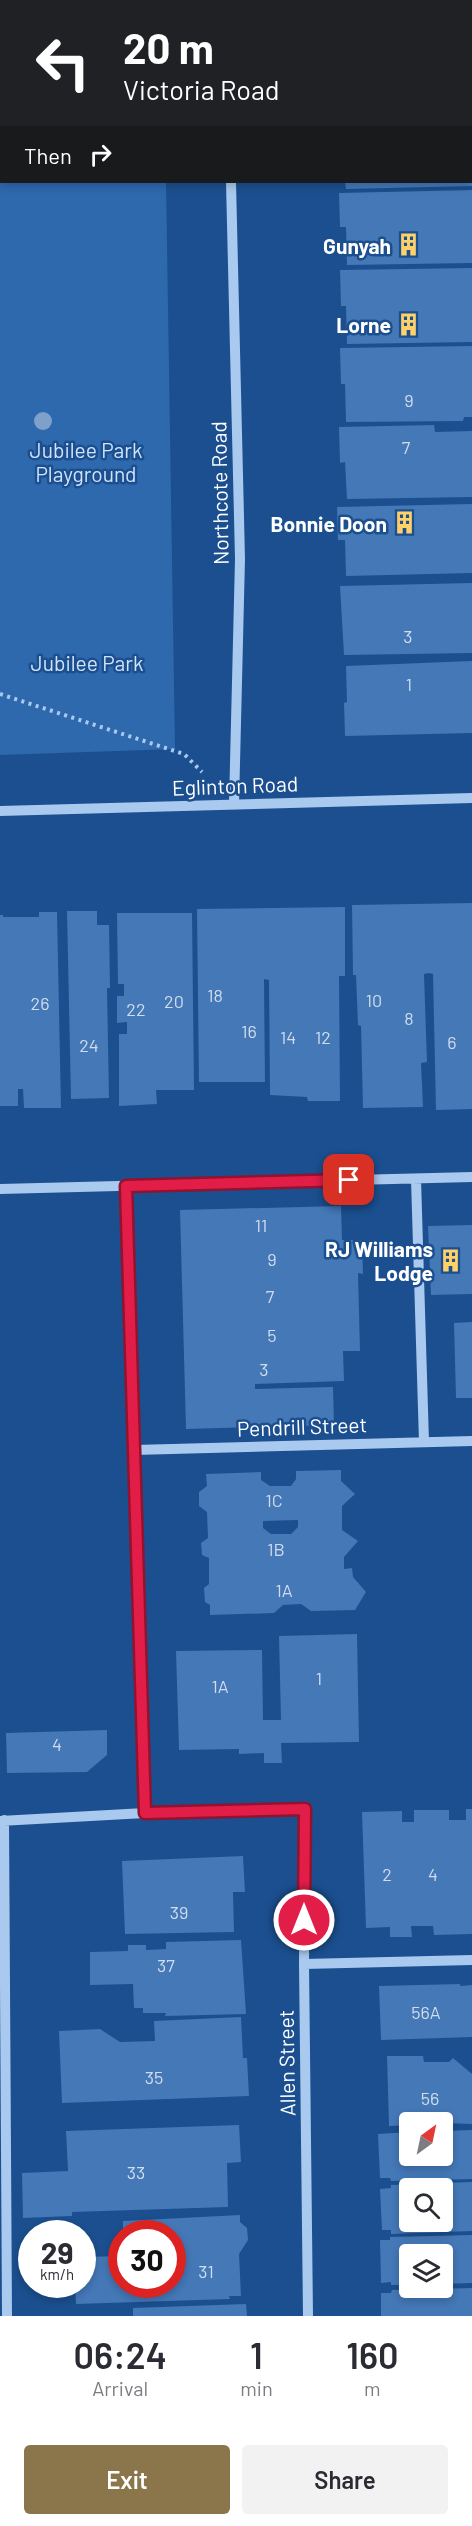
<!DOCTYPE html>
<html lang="en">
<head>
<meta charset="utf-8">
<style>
  :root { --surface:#fff; --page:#f2f2f3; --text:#2b2b33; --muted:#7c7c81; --accent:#8a764a }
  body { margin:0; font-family:Barlow,sans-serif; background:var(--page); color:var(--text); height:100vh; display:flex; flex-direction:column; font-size:22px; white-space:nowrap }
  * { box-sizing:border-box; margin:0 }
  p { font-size:20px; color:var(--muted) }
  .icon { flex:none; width:33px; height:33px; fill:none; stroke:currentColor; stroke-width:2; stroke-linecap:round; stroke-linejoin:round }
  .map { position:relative; height:2316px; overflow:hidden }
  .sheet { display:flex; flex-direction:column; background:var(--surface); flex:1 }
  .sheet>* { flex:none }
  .guide { position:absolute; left:0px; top:0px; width:472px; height:183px; box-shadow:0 3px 9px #0003; background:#202124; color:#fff; overflow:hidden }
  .needle { width:39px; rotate:33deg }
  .tools { position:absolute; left:399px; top:2112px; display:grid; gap:12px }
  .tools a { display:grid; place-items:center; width:54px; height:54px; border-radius:6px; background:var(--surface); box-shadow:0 3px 9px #0003; font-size:30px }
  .speed { position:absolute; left:18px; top:2220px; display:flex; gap:12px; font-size:30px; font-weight:700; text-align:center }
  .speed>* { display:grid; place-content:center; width:78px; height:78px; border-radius:50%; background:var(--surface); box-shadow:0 3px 9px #0003; line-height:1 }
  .speed small { font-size:15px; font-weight:400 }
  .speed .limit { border:9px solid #d22; background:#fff; color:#111 }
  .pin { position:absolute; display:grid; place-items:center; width:51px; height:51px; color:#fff; margin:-26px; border-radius:12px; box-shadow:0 3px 9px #0006 }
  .me { position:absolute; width:66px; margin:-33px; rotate:0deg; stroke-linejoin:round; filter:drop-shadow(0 0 4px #0008) }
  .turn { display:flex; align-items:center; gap:21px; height:126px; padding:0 24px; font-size:27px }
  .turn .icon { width:78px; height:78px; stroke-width:2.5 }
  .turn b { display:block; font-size:42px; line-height:51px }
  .then { display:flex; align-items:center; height:57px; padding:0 24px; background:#0003; gap:12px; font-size:22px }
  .eta { display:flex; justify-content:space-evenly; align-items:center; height:102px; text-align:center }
  .eta b { font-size:36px; font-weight:600; line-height:42px }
  .cta { display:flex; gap:12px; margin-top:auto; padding:12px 24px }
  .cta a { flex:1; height:69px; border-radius:6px; background:var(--accent); color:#fff; font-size:24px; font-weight:600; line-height:69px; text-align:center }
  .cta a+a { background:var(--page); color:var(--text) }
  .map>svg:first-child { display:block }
  .green { fill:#2e69ad }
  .building { fill:#4478b7; fill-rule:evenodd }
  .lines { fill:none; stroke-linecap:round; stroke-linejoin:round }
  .path { stroke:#a9c9ee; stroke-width:4; stroke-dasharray:3 4.5; stroke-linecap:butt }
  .minor { stroke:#a9c9ee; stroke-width:10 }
  .tree { fill:#7ea0ca }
  .route-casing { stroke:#92132f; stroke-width:15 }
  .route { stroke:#e11d48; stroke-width:10 }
  .labels { text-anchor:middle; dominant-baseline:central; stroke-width:5; stroke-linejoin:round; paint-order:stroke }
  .number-label { font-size:18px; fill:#d0dded }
  .poi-label { font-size:21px; font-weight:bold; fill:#fff; stroke:#1b4f8f; text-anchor:end }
  .park-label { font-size:21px; fill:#cfe3fa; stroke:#1b4f8f }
  .street-label { font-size:21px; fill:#fff; stroke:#1b4f8f }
</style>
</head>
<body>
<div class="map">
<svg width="472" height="2316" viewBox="0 0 472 2316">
  <rect width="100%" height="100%" fill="#1b4f8f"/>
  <!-- green -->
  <path class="green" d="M 0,0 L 173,0 L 2,2 L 2,182 L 166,182 L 175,749 L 0,755 Z"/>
  <!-- building -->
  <path class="building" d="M 345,182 L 472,182 L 472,186 L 346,189 Z
    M 472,190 L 472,263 L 347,265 L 346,227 L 340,227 L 339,193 Z
    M 472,268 L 472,342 L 347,344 L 346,306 L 341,306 L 340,270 Z
    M 472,346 L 472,417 L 464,417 L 463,421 L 346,422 L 345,384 L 341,384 L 340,348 Z
    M 434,425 L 435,432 L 472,431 L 472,497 L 347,499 L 345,462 L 340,463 L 339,427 Z
    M 472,504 L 472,573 L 346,576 L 345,540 L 338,540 L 337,507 Z
    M 472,583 L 472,653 L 344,655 L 340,586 Z
    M 472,661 L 472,733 L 345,736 L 344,703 L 347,702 L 346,666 Z
    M 472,903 L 472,1109 L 436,1110 L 433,974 L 429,973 L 424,974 L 427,1062 L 421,1063 L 423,1107 L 363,1108 L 361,1026 L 358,1025 L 356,975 L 353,975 L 352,905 Z
    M 345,907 L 345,976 L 339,976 L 340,1101 L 308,1101 L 307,1097 L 270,1095 L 269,980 L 264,979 L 265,1082 L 199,1082 L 197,909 Z
    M 67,911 L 97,911 L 97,925 L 109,925 L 110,988 L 107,988 L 109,1098 L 71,1099 Z
    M 39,912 L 57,912 L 61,1108 L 24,1108 L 23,1089 L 18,1089 L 18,1106 L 0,1106 L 0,915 L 3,915 L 3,917 L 39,917 Z
    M 117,913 L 192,913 L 194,1090 L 156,1090 L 157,1104 L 119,1106 L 119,1034 L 127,1034 L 127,1022 L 117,1023 L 117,996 L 124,996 L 124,984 L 118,984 Z
    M 341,1206 L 342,1240 L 362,1240 L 363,1274 L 358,1273 L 360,1351 L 343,1351 L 344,1381 L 255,1384 L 255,1389 L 333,1387 L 334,1425 L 186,1429 L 180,1210 Z
    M 472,1225 L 472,1294 L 431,1295 L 428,1226 Z
    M 472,1322 L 472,1398 L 456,1398 L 454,1323 Z
    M 341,1470 L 341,1481 L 355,1494 L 342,1506 L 342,1530 L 358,1541 L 344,1557 L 344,1569 L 352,1568 L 353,1577 L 366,1592 L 355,1610 L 311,1611 L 301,1604 L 283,1605 L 274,1613 L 210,1615 L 210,1605 L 205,1602 L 204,1588 L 209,1584 L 209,1558 L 202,1555 L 201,1543 L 208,1538 L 207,1512 L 199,1506 L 199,1492 L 207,1486 L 206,1474 L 261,1472 L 261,1480 L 270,1486 L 291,1486 L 296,1479 L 296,1471 ZM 298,1520 L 298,1527 L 291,1534 L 271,1534 L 263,1528 L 263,1521 Z
    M 357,1634 L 359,1742 L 281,1743 L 282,1763 L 264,1763 L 264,1753 L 239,1754 L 239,1749 L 179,1750 L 176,1651 L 262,1650 L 263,1720 L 281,1720 L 279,1636 Z
    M 107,1730 L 107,1755 L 87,1772 L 7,1773 L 6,1733 Z
    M 466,1809 L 472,1809 L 472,1934 L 434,1935 L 433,1926 L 411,1926 L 412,1937 L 390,1937 L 390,1927 L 366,1928 L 362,1812 L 402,1811 L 402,1822 L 414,1822 L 414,1810 L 449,1810 L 449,1820 L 466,1820 Z
    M 243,1856 L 245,1892 L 233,1892 L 234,1932 L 125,1934 L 122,1861 Z
    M 241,1940 L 246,2014 L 165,2016 L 166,2013 L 143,2013 L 143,2008 L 134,2008 L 133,1984 L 90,1985 L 90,1952 L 128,1951 L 128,1945 L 146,1945 L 146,1950 L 166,1949 L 166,1942 Z
    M 460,1984 L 460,1986 L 472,1985 L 472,2037 L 381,2040 L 379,1986 Z
    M 241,2017 L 243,2058 L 247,2058 L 249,2096 L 62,2103 L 59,2031 L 100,2029 L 120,2042 L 155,2041 L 154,2021 Z
    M 387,2056 L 423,2056 L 424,2062 L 449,2062 L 453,2058 L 472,2074 L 472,2124 L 410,2122 L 410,2125 L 389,2126 Z
    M 239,2125 L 241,2162 L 227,2163 L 228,2207 L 72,2212 L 72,2216 L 23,2218 L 22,2173 L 68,2171 L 66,2131 Z
    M 472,2130 L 472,2179 L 391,2181 L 390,2178 L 380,2178 L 378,2134 L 410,2132 L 410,2156 L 442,2156 L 442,2131 Z
    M 472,2182 L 472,2231 L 391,2234 L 391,2230 L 382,2230 L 380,2189 L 391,2188 L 391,2185 ZM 410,2188 L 442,2188 L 442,2222 L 410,2222 Z
    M 240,2215 L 240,2222 L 247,2228 L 248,2240 L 239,2254 L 241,2296 L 229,2296 L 230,2299 L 76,2304 L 75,2284 L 82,2284 L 82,2257 L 122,2256 L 122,2284 L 172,2284 L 172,2234 L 123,2234 L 123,2221 Z
    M 472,2235 L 472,2283 L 442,2284 L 442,2254 L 410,2254 L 410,2285 L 391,2285 L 391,2282 L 381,2283 L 380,2240 L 390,2240 L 390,2237 Z
    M 472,2288 L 472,2316 L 381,2316 L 381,2293 L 391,2293 L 392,2290 Z
    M 246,2304 L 247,2316 L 133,2316 L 133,2308 Z"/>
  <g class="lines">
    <!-- path -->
    <path class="path" d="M 0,86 L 2,87
      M 0,694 L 184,754 L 202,772"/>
    <!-- minor -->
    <path class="minor" d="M 265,2 L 267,0
      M 231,182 L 240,559 L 234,804
      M 0,811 L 472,798
      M 416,1179 L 424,1442
      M 126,1186 L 145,1813
      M 0,1189 L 472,1177
      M 134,1450 L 472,1441
      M 4,1820 L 7,2316
      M 0,1821 L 145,1813 L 305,1809 L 304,1964 L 308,2316
      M 304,1964 L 472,1960"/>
  </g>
  <!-- trees -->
  <circle class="tree" cx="43" cy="421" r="9"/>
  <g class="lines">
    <defs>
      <path id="route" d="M 304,1920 L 305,1809 L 145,1813 L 126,1186 L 349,1180"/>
    </defs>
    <!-- route casing -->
    <use href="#route" class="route-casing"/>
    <!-- route -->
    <use href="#route" class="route"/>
  </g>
  <!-- icons -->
  <defs>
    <symbol id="building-bare" viewBox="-9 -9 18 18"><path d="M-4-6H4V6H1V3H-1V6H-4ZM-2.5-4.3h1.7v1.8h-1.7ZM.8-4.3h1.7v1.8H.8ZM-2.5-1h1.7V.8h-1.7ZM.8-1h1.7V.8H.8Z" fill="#ffd166" stroke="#1b4f8f" stroke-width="2.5" paint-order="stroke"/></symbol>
  </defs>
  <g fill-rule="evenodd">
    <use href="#building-bare" x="392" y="228" width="33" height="33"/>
    <use href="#building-bare" x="392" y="308" width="33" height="33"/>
    <use href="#building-bare" x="388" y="506" width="33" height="33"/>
    <use href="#building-bare" x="434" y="1244" width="33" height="33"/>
  </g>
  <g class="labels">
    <!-- number labels -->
    <g class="number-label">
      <text x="409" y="400">9</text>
      <text x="406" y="447">7</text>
      <text x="408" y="636">3</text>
      <text x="409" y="684">1</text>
      <text x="215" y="995">18</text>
      <text x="374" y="1000">10</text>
      <text x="174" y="1001">20</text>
      <text x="40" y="1003">26</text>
      <text x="136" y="1009">22</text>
      <text x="409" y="1018">8</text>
      <text x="249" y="1031">16</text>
      <text x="288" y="1037">14</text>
      <text x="323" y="1037">12</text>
      <text x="452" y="1042">6</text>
      <text x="89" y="1045">24</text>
      <text x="261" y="1225">11</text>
      <text x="272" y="1259">9</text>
      <text x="270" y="1296">7</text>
      <text x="272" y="1335">5</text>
      <text x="264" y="1369">3</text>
      <text x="274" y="1500">1C</text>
      <text x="276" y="1549">1B</text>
      <text x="284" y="1590">1A</text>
      <text x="319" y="1678">1</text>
      <text x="220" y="1686">1A</text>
      <text x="57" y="1744">4</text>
      <text x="387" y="1874">2</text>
      <text x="433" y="1874">4</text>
      <text x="179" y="1912">39</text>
      <text x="166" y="1965">37</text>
      <text x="426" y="2012">56A</text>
      <text x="154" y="2077">35</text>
      <text x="430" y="2098">56</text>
      <text x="136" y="2172">33</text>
      <text x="206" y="2271">31</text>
    </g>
    <!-- poi labels -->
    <g class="poi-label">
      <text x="391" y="245">Gunyah</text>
      <text x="391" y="324">Lorne</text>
      <text x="387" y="523">Bonnie Doon</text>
      <text x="433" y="1248">RJ Williams<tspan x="433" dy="24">Lodge</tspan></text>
    </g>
    <!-- park labels -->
    <g class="park-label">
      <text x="86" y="449">Jubilee Park<tspan x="86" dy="24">Playground</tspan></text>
      <text x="87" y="662">Jubilee Park</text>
    </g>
    <!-- street labels -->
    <g class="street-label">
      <text transform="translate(219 493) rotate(-91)">Northcote Road</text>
      <text transform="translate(235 785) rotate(-2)">Eglinton Road</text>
      <text transform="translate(302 1426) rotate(-2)">Pendrill Street</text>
      <text transform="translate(286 2063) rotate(-91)">Allen Street</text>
    </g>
  </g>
</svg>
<div class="tools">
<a><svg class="needle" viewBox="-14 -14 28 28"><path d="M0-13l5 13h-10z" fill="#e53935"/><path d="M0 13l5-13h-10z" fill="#7c7c81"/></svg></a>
<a><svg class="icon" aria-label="search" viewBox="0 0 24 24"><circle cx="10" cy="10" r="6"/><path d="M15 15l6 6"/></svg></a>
<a><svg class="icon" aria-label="layers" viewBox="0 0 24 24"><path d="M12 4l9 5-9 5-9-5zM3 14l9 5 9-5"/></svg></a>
</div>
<div class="speed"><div>29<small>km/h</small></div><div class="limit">30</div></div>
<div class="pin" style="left:349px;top:1180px;background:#d93025"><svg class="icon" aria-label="arrive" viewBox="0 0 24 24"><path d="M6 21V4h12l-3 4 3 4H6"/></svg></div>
<svg class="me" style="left:304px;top:1920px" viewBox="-20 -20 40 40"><circle r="17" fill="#e11d48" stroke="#fff" stroke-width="3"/><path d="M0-11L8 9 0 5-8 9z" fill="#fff"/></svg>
<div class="guide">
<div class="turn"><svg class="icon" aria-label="left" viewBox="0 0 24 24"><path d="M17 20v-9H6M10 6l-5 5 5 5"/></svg><div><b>20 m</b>Victoria Road</div></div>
<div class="then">Then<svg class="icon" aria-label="right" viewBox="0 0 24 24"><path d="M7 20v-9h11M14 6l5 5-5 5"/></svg></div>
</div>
</div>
<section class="sheet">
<div class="eta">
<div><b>06:24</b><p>Arrival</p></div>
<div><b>1</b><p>min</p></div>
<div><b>160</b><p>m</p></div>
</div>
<div class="cta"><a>Exit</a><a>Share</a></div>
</section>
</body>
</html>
